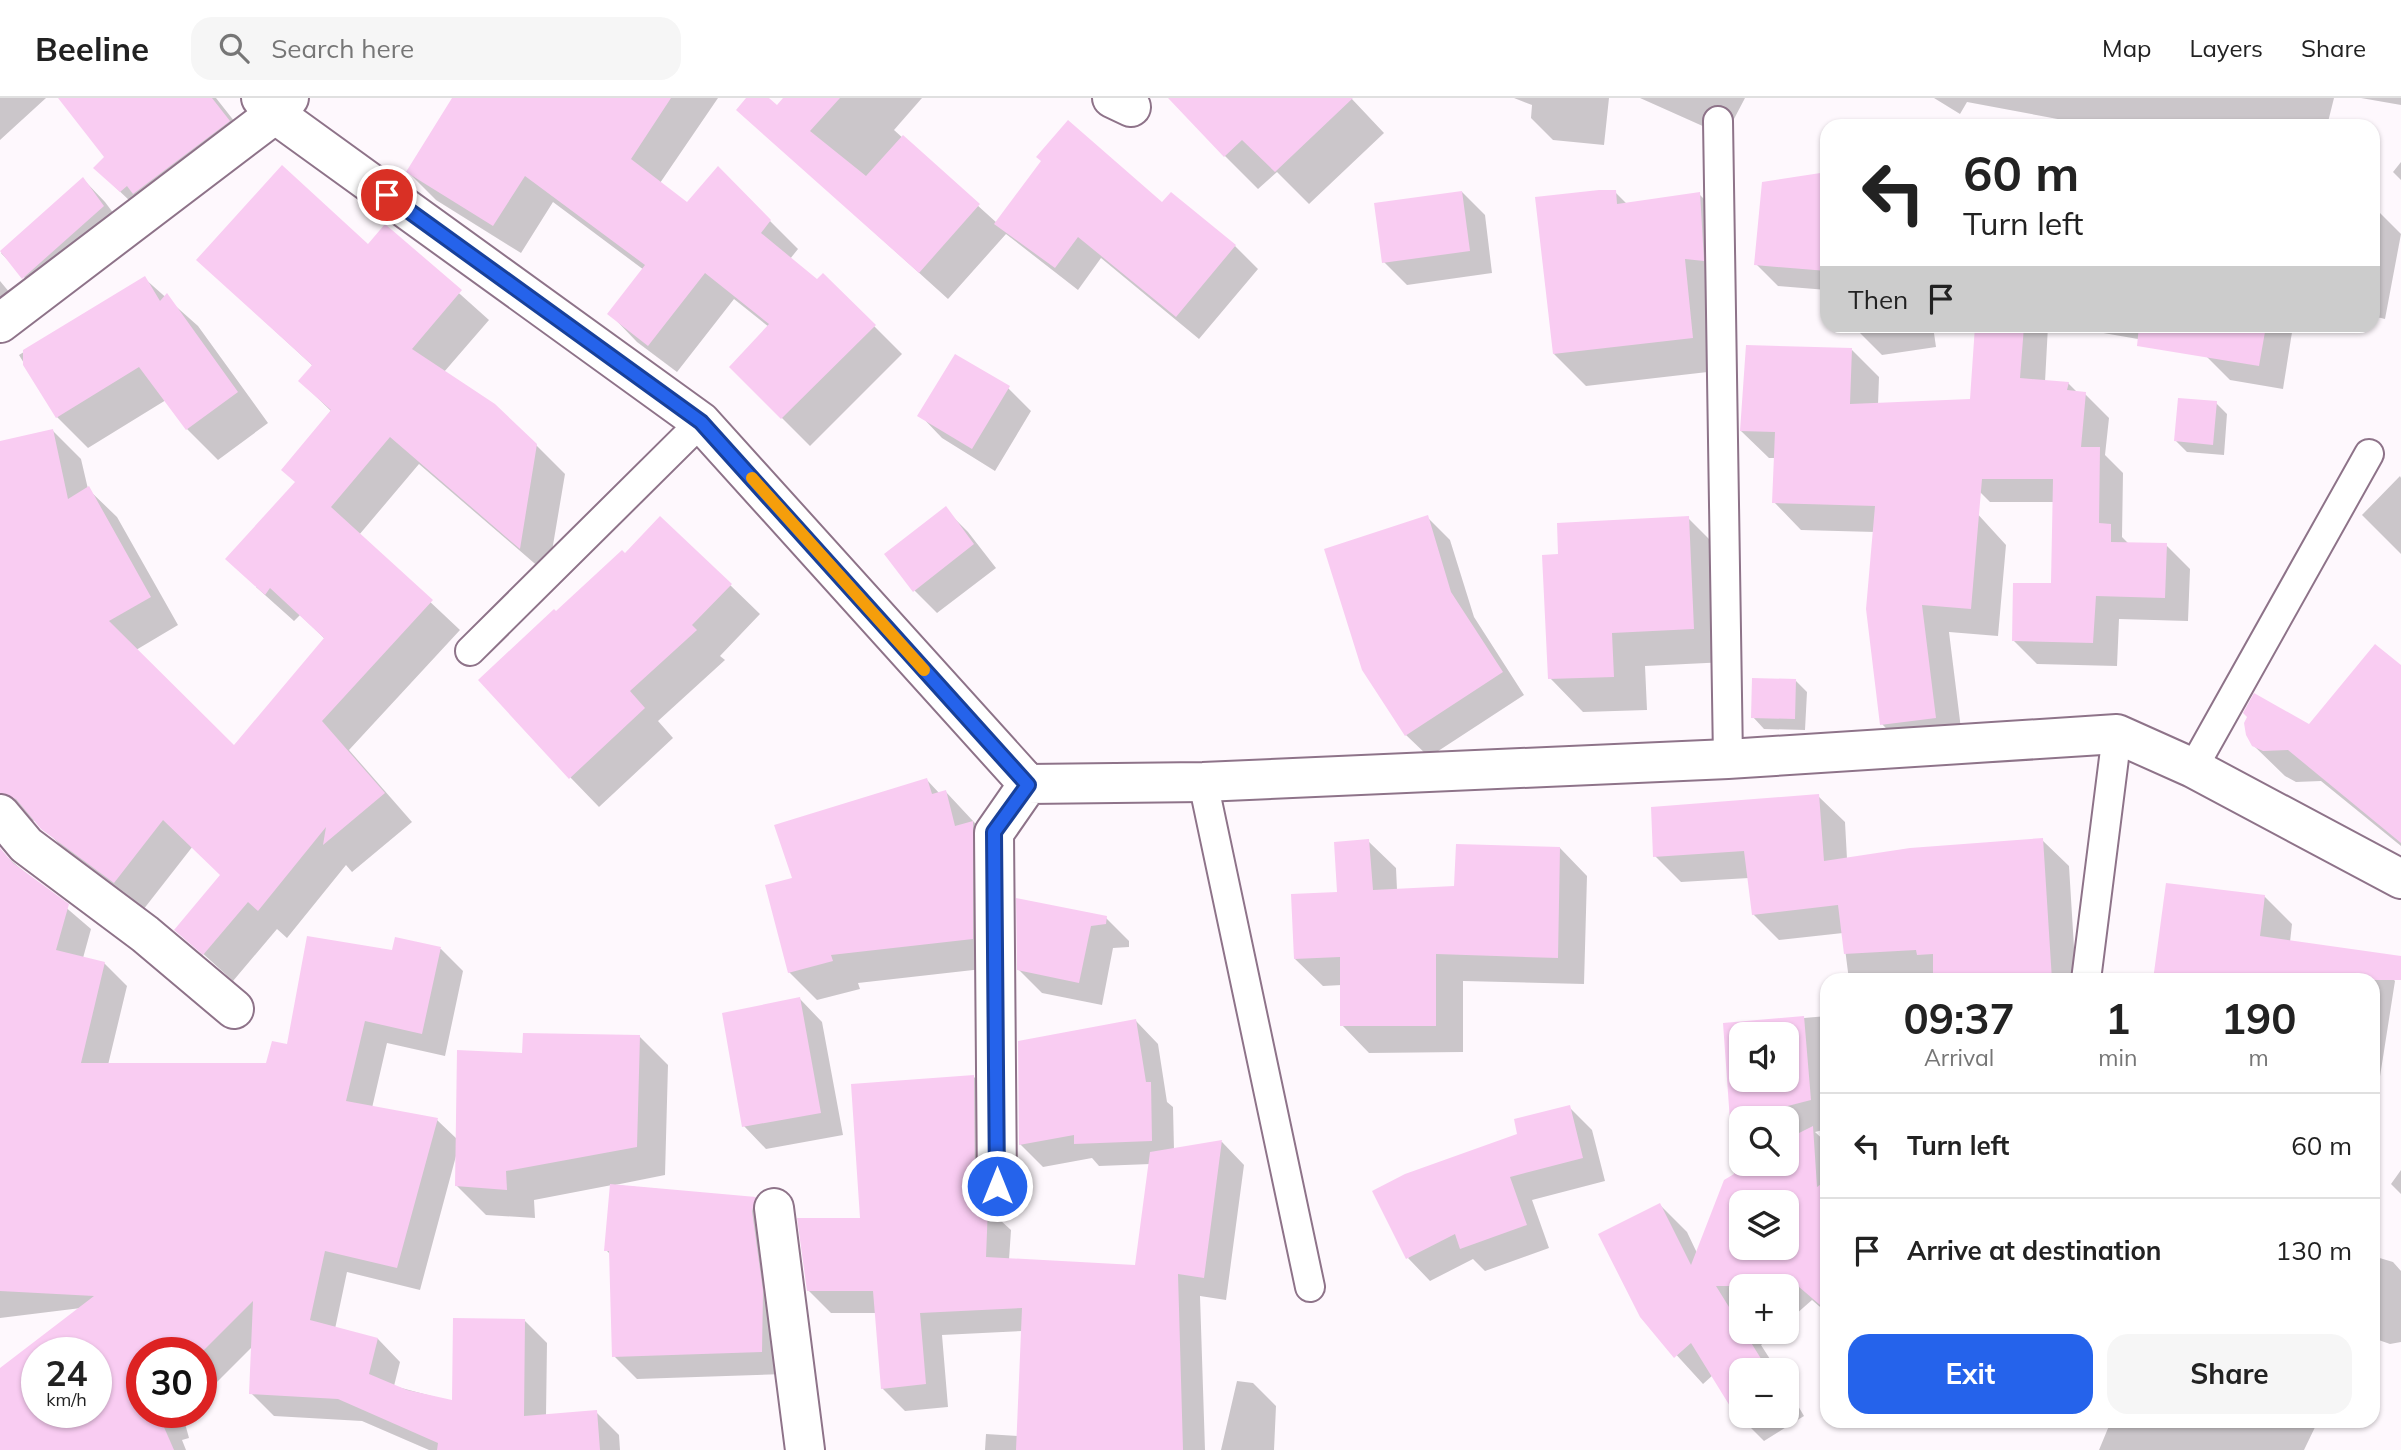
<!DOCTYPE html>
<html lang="en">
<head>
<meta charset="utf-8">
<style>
  :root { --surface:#fff; --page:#f6f6f6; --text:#222; --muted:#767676; --line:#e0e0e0; --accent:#2563eb }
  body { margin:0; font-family:Mulish,sans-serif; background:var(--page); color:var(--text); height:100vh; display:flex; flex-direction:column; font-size:26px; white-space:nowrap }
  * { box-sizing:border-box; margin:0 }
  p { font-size:23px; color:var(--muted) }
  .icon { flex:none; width:38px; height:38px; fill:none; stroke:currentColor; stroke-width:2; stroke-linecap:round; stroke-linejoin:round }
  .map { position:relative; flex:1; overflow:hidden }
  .panel { position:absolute; left:1820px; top:875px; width:560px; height:455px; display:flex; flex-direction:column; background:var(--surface); border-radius:21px; box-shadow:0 2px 5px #0004 }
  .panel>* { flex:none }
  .hud { position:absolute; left:1820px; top:21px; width:560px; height:214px; border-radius:21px; box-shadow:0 2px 5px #0004; background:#fff; color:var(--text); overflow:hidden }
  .fabs { position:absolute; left:1729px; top:924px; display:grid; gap:14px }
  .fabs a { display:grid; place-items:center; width:70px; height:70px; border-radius:14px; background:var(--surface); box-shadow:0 2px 5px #0004; font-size:35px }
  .speed { position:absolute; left:21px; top:1239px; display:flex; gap:14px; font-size:35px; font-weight:700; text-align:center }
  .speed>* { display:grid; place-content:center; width:91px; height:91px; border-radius:50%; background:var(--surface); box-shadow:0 2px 5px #0004; line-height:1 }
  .speed small { font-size:18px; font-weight:400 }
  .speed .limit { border:10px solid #d22; background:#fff; color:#111 }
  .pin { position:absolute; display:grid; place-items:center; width:60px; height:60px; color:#fff; margin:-30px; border:4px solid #fff; border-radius:50%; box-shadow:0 2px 7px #0007 }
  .me { position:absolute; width:77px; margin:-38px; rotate:0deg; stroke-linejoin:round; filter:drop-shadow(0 0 5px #0008) }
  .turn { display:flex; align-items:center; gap:24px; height:147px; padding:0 28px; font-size:32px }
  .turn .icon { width:91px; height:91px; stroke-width:2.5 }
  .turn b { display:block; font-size:49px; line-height:60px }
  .then { display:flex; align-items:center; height:66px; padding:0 28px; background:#0003; gap:14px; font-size:26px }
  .eta { display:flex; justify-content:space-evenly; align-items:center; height:119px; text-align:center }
  .eta b { font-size:42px; font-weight:700; line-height:49px }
  .primary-button { display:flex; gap:14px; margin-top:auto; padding:14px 28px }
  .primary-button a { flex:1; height:80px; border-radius:21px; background:var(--accent); color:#fff; font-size:28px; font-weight:700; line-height:80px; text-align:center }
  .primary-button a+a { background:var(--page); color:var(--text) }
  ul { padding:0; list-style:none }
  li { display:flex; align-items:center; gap:21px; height:105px; padding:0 28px; border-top:2px solid var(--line) }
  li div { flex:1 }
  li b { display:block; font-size:26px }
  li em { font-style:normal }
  header { display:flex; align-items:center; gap:42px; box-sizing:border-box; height:98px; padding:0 35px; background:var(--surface); border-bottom:2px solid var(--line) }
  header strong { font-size:33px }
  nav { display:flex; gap:38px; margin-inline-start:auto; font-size:24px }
  .search { width:490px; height:63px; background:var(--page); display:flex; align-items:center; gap:18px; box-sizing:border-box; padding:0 24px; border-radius:21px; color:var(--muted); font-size:26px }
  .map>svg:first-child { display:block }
  .shadow { fill:#0003; fill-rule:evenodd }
  .building { fill:#f9ccf2; fill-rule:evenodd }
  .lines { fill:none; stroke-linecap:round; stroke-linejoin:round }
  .lane-casing { stroke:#8e7389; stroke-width:32 }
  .street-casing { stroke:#8e7389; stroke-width:42 }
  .secondary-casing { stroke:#8e7389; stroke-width:42 }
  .lane { stroke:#fff; stroke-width:28 }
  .street { stroke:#fff; stroke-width:38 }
  .secondary { stroke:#fff; stroke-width:38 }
  .route-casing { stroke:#184099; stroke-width:18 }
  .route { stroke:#2563eb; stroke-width:12 }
  .slow { stroke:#f59e0b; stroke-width:12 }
</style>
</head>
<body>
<header>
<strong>Beeline</strong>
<div class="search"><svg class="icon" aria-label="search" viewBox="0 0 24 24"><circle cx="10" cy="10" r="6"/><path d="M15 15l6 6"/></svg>Search here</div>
<nav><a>Map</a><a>Layers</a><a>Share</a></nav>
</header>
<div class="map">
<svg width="2401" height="1352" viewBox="0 0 2401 1352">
  <rect width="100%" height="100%" fill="#fef8fd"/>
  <!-- shadow -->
  <path class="shadow" d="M 0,0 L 46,0 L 0,42 Z
    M 60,0 L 216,0 L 257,52 L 149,121 L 95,70 L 107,59 Z
    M 455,0 L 718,0 L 660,85 L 688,106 L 718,71 L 798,151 L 790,161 L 817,183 L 823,177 L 902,256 L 810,348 L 731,269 L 769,229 L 734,201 L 677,274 L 637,244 L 610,216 L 644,172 L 553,104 L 521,155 L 436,102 L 408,74 Z
    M 785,0 L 922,0 L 894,32 L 997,125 L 1235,148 L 1258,171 L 1199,241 L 1101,160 L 1078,192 L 1006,136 L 948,201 L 760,31 Z
    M 1197,0 L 1351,0 L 1384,35 L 1309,106 L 1277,74 L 1258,91 L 1225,58 Z
    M 1514,0 L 1609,0 L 1604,47 L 1553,42 L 1531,20 L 1532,7 Z
    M 1640,0 L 1745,0 L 1725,38 Z
    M 1934,0 L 2334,0 L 2327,28 L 2062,28 L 2063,22 L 1967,4 L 1960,16 Z
    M 2361,0 L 2401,0 L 2401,7 Z
    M 2401,64 L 2401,82 L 2393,74 Z
    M 1827,76 L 1827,192 L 1778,188 L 1756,166 Z
    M 83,81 L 105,104 L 126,132 L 46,202 L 1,155 Z
    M 1462,94 L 1485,117 L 1492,175 L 1407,187 L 1384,164 Z
    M 1615,94 L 1628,107 L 1699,96 L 1731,128 L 1735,194 L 1716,192 L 1725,272 L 1586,288 L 1554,256 Z
    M 2373,113 L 2380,115 L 2401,136 L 2385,221 L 2373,218 Z
    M 385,129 L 489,222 L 444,274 L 536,347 L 565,376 L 548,477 L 419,366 L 359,437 L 460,532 L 349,652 L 412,724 L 352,774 L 346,767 L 287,840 L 277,831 L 233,883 L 176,831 L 222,777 L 193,748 L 143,812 L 72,759 L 37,723 L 27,722 L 0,696 L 0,345 L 53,333 L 81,361 L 88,391 L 117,419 L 178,527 L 136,552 L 235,649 L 325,541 L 300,517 L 294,523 L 256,489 L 297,385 L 332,314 L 300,283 L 313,268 L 198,162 L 369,148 Z
    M 144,180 L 198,228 L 268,325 L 218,362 L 187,331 L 166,302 L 88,350 L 57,319 L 19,257 Z
    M 0,183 L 25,213 L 0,233 Z
    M 1859,228 L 1933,228 L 1936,249 L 1882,257 L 1860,235 Z
    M 1976,228 L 2048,228 L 2045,284 L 2068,285 L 2078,295 L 2085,296 L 2109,320 L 2105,357 L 2123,375 L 2122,439 L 2129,446 L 2166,447 L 2190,471 L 2188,523 L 2119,521 L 2117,568 L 2037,566 L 2013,542 L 2053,487 L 2054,404 L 1990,404 L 1966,380 Z
    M 2063,228 L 2293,228 L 2283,291 L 2230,282 L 2206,258 L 2207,253 Z
    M 1852,252 L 1879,279 L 1878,307 L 2006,447 L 1998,538 L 1949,534 L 1963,647 L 1909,654 L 1882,626 L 1875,434 L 1801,432 L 1774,404 L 1776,360 L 1769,360 L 1741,333 Z
    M 1008,290 L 1031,313 L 995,373 L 942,340 L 920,317 Z
    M 2216,305 L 2227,316 L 2224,357 L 2187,354 L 2176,343 Z
    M 2400,378 L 2401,380 L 2401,456 L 2362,417 Z
    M 945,411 L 968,434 L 996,470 L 937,515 L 914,492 Z
    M 1427,419 L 1450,442 L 1474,519 L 1524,597 L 1429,659 L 1406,637 Z
    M 1688,420 L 1721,453 L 1727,564 L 1645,568 L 1647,612 L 1583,614 L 1550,580 L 1560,458 Z
    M 730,487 L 760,516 L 720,558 L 725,562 L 658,623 L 673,640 L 599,709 L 570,679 L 556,515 Z
    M 2401,569 L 2401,748 L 2321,683 L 2296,684 L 2285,678 L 2253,647 L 2310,628 Z
    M 1796,583 L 1807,594 L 1805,632 L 1764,631 L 1753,619 Z
    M 927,682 L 940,696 L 946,694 L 1001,753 L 1000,869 L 858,885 L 860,891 L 817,902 L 789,874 L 794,781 Z
    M 1818,698 L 1845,724 L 1847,761 L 2042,742 L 2069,768 L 2076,882 L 1849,882 L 1843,835 L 1779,842 L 1753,816 L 1749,780 L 1681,784 L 1655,758 Z
    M 1368,743 L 1396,770 L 1397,792 L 1456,789 L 1560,750 L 1587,778 L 1584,886 L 1463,883 L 1463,954 L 1369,955 L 1342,927 L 1342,887 L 1323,888 L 1295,861 L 1339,795 Z
    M 0,753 L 91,831 L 83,860 L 104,865 L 127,888 L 108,967 L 267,967 L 394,854 L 441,851 L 463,873 L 445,958 L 387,945 L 372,1010 L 437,1022 L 458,1042 L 524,957 L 639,938 L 668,967 L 665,1077 L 615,1087 L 755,1100 L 778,1123 L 785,1276 L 637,1281 L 614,1258 L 611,1157 L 606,1152 L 612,1087 L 534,1102 L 535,1120 L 486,1117 L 457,1088 L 456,1058 L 420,1192 L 347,1174 L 335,1231 L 378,1241 L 400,1264 L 394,1288 L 454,1304 L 525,1223 L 547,1245 L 546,1318 L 596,1314 L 619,1337 L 620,1352 L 429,1352 L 362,1323 L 274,1318 L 251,1295 L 253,1248 L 201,1300 L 201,1255 L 142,1255 L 142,1314 L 187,1314 L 183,1318 L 189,1340 L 182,1342 L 186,1352 L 2,1352 L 0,1272 L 81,1210 L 0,1220 ZM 37,1255 L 96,1255 L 96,1314 L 37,1314 Z
    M 2264,798 L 2292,826 L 2290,844 L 2367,855 L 2395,883 L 2373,1023 L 2373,882 L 2155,882 Z
    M 1018,802 L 1106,820 L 1129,843 L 1129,849 L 1113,850 L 1102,907 L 1042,895 L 1019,872 Z
    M 800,901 L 822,924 L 843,1037 L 766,1051 L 744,1028 Z
    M 1827,918 L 1827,1031 L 1815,1034 L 1827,1045 L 1827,1215 L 1812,1202 L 1787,1224 L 1787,1188 L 1741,1188 L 1741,1234 L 1776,1234 L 1761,1247 L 1777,1272 L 1741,1272 L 1741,1318 L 1787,1318 L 1787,1289 L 1804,1318 L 1764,1343 L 1737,1316 L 1713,1277 L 1703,1286 L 1641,1218 L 1660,1107 L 1687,1134 L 1697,1155 L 1742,1066 L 1787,1066 L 1787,1043 L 1791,1041 L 1787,1041 L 1787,1020 L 1741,1020 L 1741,1031 L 1732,1022 L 1724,927 ZM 1741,936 L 1787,936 L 1787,982 L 1741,982 ZM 1741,1104 L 1787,1104 L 1787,1150 L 1741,1150 Z
    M 1136,923 L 1158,946 L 1167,1004 L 1173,1009 L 1174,1052 L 1222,1044 L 1244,1067 L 1226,1202 L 1200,1198 L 1205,1352 L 985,1352 L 986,1336 L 1019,1338 L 1023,1233 L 942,1237 L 948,1309 L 905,1313 L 882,1290 L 876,1215 L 831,1215 L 808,1192 L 974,979 L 996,1002 L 997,1112 L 1000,1122 L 1011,1132 L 1009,1162 L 1137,1169 L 1151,1066 L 1099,1068 L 1092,1060 L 1043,1069 L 1020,1046 Z
    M 1569,1009 L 1592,1032 L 1605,1083 L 1532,1102 L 1549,1150 L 1485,1173 L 1473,1161 L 1430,1183 L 1408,1160 L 1519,1037 Z
    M 2401,1072 L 2401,1096 L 2391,1086 Z
    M 2373,1158 L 2393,1164 L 2401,1173 L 2401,1244 L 2390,1246 L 2373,1240 Z
    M 1237,1283 L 1253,1285 L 1276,1308 L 1274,1352 L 1221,1352 Z
    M 2111,1323 L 2318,1323 L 2304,1352 L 2099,1352 Z"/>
  <!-- building -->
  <path class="building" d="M 58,0 L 212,0 L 230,23 L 133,96 L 127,88 L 120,94 L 93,70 L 104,59 Z
    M 452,0 L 671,0 L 631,61 L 687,104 L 718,68 L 771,122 L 761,135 L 817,181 L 823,175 L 876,227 L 781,321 L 729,269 L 769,226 L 705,175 L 648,248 L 607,216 L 645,167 L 525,78 L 493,128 L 406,74 Z
    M 746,0 L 769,0 L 777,7 L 783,0 L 840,0 L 810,33 L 866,78 L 903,37 L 980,106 L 919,175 L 736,12 Z
    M 1168,0 L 1353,0 L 1275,74 L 1242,42 L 1224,59 Z
    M 1068,22 L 1162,104 L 1171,94 L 1236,147 L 1176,219 L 1078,139 L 1055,170 L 994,126 L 1041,63 L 1036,59 Z
    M 282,67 L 368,146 L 385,126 L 462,192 L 412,251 L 495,306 L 537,346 L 520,451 L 390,339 L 331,409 L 433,502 L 322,623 L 385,695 L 323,747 L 326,729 L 258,813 L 248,804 L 203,857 L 174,832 L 220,777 L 163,722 L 114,785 L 41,731 L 16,701 L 0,695 L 0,343 L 53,331 L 68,401 L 89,388 L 151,499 L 109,523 L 234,647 L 324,540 L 270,490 L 265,497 L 225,461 L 295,384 L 281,372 L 331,312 L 298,283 L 312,267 L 196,162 Z
    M 1827,74 L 1827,173 L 1754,167 L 1762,84 Z
    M 83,79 L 104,108 L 22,181 L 0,153 Z
    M 1599,92 L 1616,92 L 1617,106 L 1700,94 L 1704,163 L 1685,161 L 1693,240 L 1553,256 L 1535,99 Z
    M 1462,93 L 1470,153 L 1382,165 L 1374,105 Z
    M 145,178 L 160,203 L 167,195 L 238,294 L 186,332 L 139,269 L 56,320 L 23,267 L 23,252 Z
    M 1975,228 L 2024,228 L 2020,280 L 2069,284 L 2067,292 L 2086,294 L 2081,349 L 2100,349 L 2099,425 L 2111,426 L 2111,444 L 2167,445 L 2165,500 L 2096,498 L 2093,545 L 2012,543 L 2013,485 L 2051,485 L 2053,381 L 1982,381 L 1971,511 L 1922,507 L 1936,620 L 1880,627 L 1866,511 L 1875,408 L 1772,405 L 1775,334 L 1740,333 L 1746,247 L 1852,250 L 1850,306 L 1970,301 Z
    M 2139,228 L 2266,228 L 2259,268 L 2137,248 Z
    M 955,256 L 1010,288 L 972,351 L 917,318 Z
    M 2178,300 L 2217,303 L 2213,347 L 2174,343 Z
    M 946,408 L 974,446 L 913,494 L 884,456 Z
    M 1428,417 L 1451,494 L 1503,574 L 1405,638 L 1362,572 L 1324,451 Z
    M 660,418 L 732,486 L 692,527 L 697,532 L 630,593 L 645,610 L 569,681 L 478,582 L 554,511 L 556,513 L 622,452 L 625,455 Z
    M 1689,418 L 1694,531 L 1612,535 L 1614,579 L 1548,581 L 1542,457 L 1558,456 L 1557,425 Z
    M 2375,546 L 2401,567 L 2401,745 L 2288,652 L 2263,653 L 2252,648 L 2246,637 L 2244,625 L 2247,619 L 2243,615 L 2254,595 L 2309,626 Z
    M 1752,580 L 1796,581 L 1795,621 L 1751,620 Z
    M 927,680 L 932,696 L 946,692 L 955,728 L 973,723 L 973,841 L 831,857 L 833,863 L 788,875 L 765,787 L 792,780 L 774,727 Z
    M 1819,696 L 1824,763 L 1910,750 L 2043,740 L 2052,882 L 1933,882 L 1933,856 L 1917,857 L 1916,852 L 1844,856 L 1838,807 L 1752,817 L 1744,753 L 1653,759 L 1651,709 Z
    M 1369,741 L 1373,792 L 1454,788 L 1456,746 L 1560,749 L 1558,860 L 1436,856 L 1436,928 L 1340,928 L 1340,859 L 1294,861 L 1291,796 L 1337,794 L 1334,744 Z
    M 0,750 L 13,765 L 69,806 L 56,852 L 105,864 L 81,965 L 266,965 L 272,943 L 287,946 L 307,838 L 392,852 L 395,839 L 441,849 L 422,936 L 365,923 L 346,1003 L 438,1020 L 397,1170 L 325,1153 L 310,1222 L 378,1240 L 369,1276 L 407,1292 L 452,1302 L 453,1220 L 525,1221 L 524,1318 L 597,1312 L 600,1352 L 437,1352 L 438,1345 L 338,1301 L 249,1296 L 253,1203 L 201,1255 L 142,1255 L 142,1314 L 167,1314 L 168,1318 L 160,1320 L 174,1352 L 0,1352 L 0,1270 L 94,1198 L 0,1193 ZM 37,1255 L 96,1255 L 96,1314 L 37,1314 Z
    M 2166,785 L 2265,797 L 2260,838 L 2401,858 L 2401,882 L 2153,882 Z
    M 1016,800 L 1107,818 L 1106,826 L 1091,828 L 1079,885 L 1017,872 Z
    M 800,899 L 821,1015 L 742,1029 L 722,915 Z
    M 1804,918 L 1811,1002 L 1730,1023 L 1723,925 ZM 1741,936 L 1787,936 L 1787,982 L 1741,982 Z
    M 1136,921 L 1146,984 L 1151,984 L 1152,1043 L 1074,1046 L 1074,1037 L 1019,1047 L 1018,943 Z
    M 523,935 L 640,937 L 637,1049 L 506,1073 L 507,1092 L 455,1088 L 457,952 L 522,955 Z
    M 974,977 L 975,1088 L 979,1100 L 988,1108 L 986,1159 L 1135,1167 L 1150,1054 L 1222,1042 L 1204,1180 L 1178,1176 L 1183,1352 L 1016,1352 L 1022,1210 L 920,1215 L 926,1286 L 881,1291 L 873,1193 L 807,1193 L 797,1120 L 860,1120 L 851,986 Z
    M 1570,1007 L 1583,1060 L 1510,1079 L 1527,1127 L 1460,1151 L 1455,1136 L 1406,1161 L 1372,1093 L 1405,1076 L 1517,1036 L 1514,1021 Z
    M 1813,1028 L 1817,1089 L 1827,1082 L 1827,1213 L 1784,1176 L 1770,1188 L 1716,1188 L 1768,1272 L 1741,1272 L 1741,1326 L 1691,1245 L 1674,1260 L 1640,1219 L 1598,1136 L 1660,1105 L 1691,1167 L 1724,1082 L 1734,1076 L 1734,1068 L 1741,1064 L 1787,1066 L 1787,1041 ZM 1741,1104 L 1787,1104 L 1787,1150 L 1741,1150 Z
    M 610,1086 L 756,1099 L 752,1113 L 763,1193 L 762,1254 L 612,1259 L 609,1153 L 604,1153 Z"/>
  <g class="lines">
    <defs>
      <path id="lane" d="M 1718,23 L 1728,661
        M 470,553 L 701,324
        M 2193,670 L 2369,356
        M 1203,684 L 1310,1189
        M 2086,882 L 2117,636"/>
      <path id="street" d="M 261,0 L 275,16 L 701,324 L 1028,686 L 1203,684 L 1728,661 L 2117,636 L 2193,670 L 2401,781
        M 1112,0 L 1131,9
        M 0,716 L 26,747 L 145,836 L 234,911
        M 997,1088 L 994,735 L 1028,686
        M 774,1110 L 805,1352"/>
      <path id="secondary" d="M 0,225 L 275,16 L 289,0"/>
    </defs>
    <!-- lane casing -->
    <use href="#lane" class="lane-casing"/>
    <!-- street casing -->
    <use href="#street" class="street-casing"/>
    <!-- secondary casing -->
    <use href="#secondary" class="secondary-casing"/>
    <!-- lane -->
    <use href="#lane" class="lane"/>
    <!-- street -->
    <use href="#street" class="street"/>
    <!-- secondary -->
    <use href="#secondary" class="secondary"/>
  </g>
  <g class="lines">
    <defs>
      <path id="route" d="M 387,97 L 701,324 L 1028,687 L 994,734 L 997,1088"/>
    </defs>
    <!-- route casing -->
    <use href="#route" class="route-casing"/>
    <!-- route -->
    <use href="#route" class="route"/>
    <!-- slow -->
    <path class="slow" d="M 752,380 L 924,572"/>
  </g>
</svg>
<div class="fabs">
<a><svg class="icon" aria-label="sound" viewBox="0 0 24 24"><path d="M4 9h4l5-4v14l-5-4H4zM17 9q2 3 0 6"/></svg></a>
<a><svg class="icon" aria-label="search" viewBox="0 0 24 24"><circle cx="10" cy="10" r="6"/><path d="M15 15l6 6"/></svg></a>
<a><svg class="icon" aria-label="layers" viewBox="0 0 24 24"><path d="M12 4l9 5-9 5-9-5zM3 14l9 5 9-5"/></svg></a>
<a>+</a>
<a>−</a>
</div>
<div class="speed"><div>24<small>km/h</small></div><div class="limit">30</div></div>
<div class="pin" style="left:387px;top:97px;background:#d93025"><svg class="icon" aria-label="arrive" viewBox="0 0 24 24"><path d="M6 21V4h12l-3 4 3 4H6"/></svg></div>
<svg class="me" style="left:997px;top:1088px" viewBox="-20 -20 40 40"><circle r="17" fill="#2563eb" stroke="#fff" stroke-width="3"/><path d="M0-11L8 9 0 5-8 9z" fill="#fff"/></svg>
<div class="hud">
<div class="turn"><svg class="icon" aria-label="left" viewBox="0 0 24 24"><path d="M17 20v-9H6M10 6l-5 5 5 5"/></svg><div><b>60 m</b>Turn left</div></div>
<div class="then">Then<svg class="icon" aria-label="arrive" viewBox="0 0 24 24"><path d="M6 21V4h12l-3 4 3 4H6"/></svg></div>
</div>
<section class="panel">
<div class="eta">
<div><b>09:37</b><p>Arrival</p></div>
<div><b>1</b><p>min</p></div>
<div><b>190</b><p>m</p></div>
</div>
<ul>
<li><svg class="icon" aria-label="left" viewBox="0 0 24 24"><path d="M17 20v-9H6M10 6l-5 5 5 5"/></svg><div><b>Turn left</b></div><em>60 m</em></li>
<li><svg class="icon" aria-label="arrive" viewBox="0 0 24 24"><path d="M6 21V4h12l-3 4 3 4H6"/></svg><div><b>Arrive at destination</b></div><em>130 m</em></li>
</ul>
<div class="primary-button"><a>Exit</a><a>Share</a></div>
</section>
</div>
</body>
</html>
